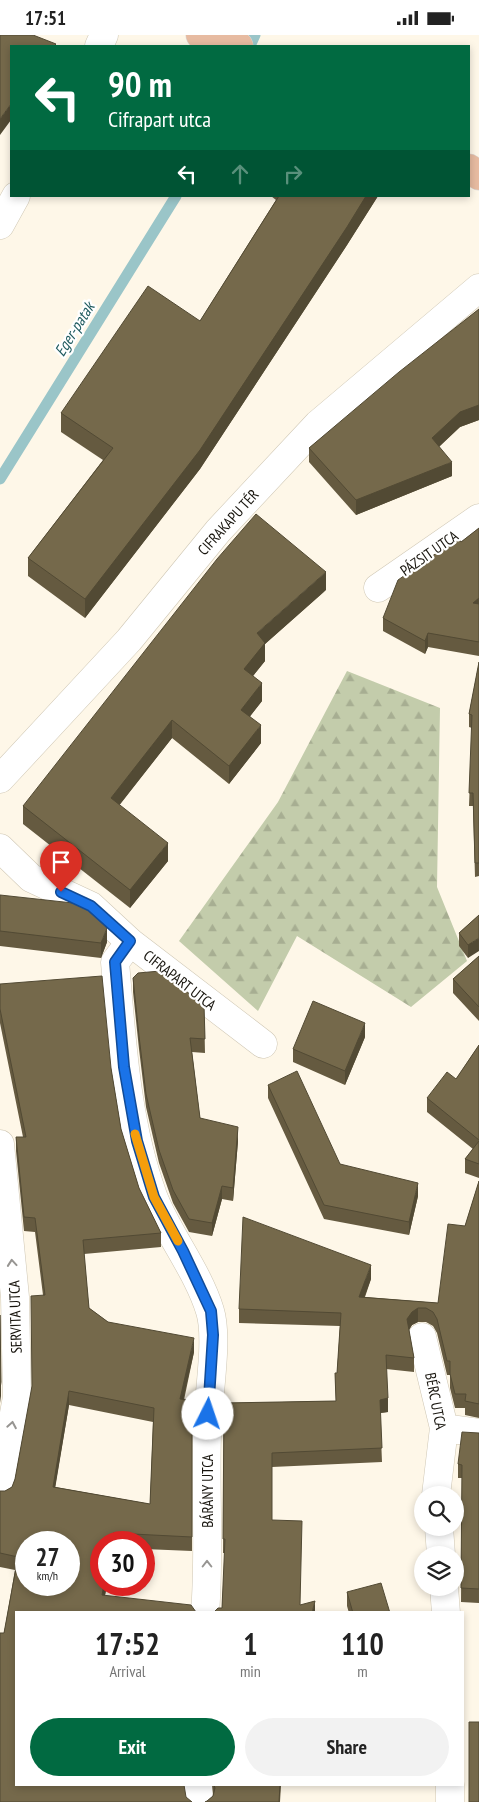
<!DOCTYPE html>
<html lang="en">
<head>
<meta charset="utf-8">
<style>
  :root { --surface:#fff; --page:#f2f2f2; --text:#222; --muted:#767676; --accent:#016a41 }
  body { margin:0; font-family:"PT Sans Narrow",sans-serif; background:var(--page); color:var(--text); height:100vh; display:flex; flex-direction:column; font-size:19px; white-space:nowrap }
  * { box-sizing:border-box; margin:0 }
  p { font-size:16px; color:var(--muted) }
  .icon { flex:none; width:28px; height:28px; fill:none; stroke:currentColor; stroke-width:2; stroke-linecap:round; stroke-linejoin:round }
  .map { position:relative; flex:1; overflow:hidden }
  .panel { position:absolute; left:15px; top:1576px; width:449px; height:175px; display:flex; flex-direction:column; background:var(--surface); border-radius:0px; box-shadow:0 2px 8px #0003 }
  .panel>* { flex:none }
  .banner { position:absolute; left:10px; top:10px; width:460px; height:152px; border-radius:0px; box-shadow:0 2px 8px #0003; background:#016a41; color:#fff; overflow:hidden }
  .tools { position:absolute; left:414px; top:1451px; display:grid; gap:10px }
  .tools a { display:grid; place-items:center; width:50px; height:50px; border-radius:50%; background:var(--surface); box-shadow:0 2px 8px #0003; font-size:25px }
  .speed { position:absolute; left:15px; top:1496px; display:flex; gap:10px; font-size:25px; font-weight:700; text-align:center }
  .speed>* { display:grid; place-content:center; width:65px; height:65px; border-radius:50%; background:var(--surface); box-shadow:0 2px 8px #0003; line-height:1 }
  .speed small { font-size:12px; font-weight:400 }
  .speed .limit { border:8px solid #d22; background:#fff; color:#111 }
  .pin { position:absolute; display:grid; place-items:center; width:42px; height:42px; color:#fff; margin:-51px -21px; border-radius:50% 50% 50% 0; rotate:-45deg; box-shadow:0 0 5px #0007 }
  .pin .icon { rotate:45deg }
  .me { position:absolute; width:55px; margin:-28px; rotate:4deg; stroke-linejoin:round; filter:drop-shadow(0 0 4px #0008) }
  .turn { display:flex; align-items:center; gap:18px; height:105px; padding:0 15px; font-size:22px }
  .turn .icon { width:65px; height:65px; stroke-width:2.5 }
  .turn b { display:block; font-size:35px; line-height:42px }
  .lanes { display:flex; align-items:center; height:48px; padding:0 15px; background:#0003; justify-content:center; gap:25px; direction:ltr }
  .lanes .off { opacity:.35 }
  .eta { display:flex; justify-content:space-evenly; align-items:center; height:85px; text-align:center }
  .eta b { font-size:30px; font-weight:700; line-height:35px }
  .cta { display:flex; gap:10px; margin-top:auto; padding:10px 15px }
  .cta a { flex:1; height:58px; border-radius:30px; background:var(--accent); color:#fff; font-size:20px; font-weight:700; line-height:58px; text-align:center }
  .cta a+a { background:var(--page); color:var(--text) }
  .status { display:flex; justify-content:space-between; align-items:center; height:35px; padding:0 25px; background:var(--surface); direction:ltr }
  .status svg { height:14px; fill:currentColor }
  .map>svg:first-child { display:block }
  .forest { fill:url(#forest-firs) }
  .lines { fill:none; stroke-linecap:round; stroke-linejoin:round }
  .stream { stroke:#9ac5c8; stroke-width:11 }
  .minor-casing { stroke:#cfc7b4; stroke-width:29 }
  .major-casing { stroke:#dad9d8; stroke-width:29 }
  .minor { stroke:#fff; stroke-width:28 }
  .major { stroke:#e7bba1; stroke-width:28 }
  .wall { fill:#655a40; fill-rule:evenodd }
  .shaded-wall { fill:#524a34 }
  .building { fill:#75694b; stroke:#524a34; fill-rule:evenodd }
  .oneway { stroke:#979592 }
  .route-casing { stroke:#114b97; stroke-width:12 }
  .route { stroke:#1a73e8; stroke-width:9 }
  .slow { stroke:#f59e0b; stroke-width:9 }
  .labels { text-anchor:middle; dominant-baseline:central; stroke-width:4.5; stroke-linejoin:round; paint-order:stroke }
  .street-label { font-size:15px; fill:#17140d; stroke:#fff }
  .water-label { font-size:16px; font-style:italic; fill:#205b5f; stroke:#fff }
</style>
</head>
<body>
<div class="status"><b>17:51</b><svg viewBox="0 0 49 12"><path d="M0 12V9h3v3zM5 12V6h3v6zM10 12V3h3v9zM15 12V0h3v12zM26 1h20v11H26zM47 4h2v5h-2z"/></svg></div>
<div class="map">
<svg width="479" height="1767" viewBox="0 0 479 1767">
  <defs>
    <pattern id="forest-firs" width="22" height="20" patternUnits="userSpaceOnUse" patternTransform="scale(1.25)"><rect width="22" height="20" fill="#c3ccab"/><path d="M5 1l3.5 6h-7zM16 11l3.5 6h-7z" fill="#a7ae92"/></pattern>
  </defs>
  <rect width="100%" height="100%" fill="#fef7e8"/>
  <!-- forest -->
  <path class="forest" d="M 347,636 L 440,673 L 437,852 L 467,926 L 411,972 L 297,901 L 258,976 L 179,906 L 278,767 Z"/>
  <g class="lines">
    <!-- stream -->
    <path class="stream" d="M 250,11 L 255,0
      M 0,444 L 176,161"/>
    <defs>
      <path id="minor" d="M 99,11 L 104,0
        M 0,190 L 16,161
        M 378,553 L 479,483
        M 0,744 L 129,605 L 218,496 L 318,389 L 479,253
        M 0,813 L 31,843 L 91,871 L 130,907 L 263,1009
        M 130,907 L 115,927 C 122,1006 126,1086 153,1161 C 167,1198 198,1236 210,1276 C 219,1305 207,1367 207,1400 C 205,1459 210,1518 205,1578
        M 0,1109 L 15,1262 L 17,1362 L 0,1455
        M 422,1302 L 444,1393 L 436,1460
        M 444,1393 L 479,1398
        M 439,1492 L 441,1520
        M 444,1552 L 446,1578
        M 198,1750 L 199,1767
        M 450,1767 L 450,1750"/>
      <path id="major" d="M 200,0 L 239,11
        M 469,133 L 479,141"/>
    </defs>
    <!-- minor casing -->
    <use href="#minor" class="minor-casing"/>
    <!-- major casing -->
    <use href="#major" class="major-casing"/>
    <!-- minor -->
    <use href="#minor" class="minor"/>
    <!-- major -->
    <use href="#major" class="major"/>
  </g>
  <!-- wall -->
  <path class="wall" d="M 271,161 L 378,161 L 347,210 L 200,434 L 85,583 L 28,541 L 28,523 L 103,425 L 61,397 L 61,378 L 200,286 L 276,165 Z
    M 479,274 L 479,385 L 460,392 L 439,412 L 452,441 L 356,480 L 309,427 L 309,413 Z
    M 479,493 L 479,621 L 428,612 L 425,619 L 383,596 L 383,583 L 461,507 Z
    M 326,555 L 265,609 L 265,626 L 253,641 L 262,666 L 250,681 L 261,708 L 229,749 L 172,703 L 119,770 L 168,826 L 130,873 L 23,789 L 23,771 Z
    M 479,627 L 479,841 L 475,842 L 473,771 L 469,771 L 472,693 L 469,692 L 469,679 Z
    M 0,860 L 107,907 L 101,923 L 0,911 Z
    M 479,880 L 468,923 L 459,911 L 459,898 Z
    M 479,921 L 479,986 L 453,958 L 453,944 Z
    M 133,943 L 204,970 L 205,1018 L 192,1017 L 200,1083 L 238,1106 L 233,1166 L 222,1164 L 212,1201 L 189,1197 L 173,1168 L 159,1128 L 146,1072 L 139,1014 L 133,957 Z
    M 0,949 L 111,1033 L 121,1094 L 139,1153 L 161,1198 L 161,1212 L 84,1219 L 89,1273 L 108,1287 L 194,1317 L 184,1365 L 192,1365 L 192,1516 L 144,1514 L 144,1508 L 101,1508 L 101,1550 L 107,1550 L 105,1561 L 16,1578 L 0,1767 L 4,1598 L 15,1535 L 0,1532 L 0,1456 L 5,1456 L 12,1452 L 15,1444 L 32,1352 L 43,1260 L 35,1197 L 24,1196 L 16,1116 L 16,1102 L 23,1102 L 0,988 ZM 69,1370 L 153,1387 L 150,1469 L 55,1452 Z
    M 365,1002 L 345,1050 L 293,1027 L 293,1014 Z
    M 479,1010 L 479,1143 L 465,1138 L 465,1124 L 473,1114 L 427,1077 L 427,1063 L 456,1044 Z
    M 268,1050 L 340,1129 L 418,1161 L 409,1200 L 324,1184 L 268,1063 Z
    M 479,1146 L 479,1383 L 465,1380 L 465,1373 L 455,1373 L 450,1353 L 450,1340 L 447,1340 L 437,1298 L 433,1291 L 426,1287 L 418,1287 L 412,1290 L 409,1295 L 414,1323 L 414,1337 L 386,1334 L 388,1377 L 380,1378 L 382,1427 L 272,1432 L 272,1485 L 300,1570 L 315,1578 L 222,1573 L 225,1518 L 223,1518 L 224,1368 L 336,1366 L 335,1338 L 337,1338 L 340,1291 L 239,1288 L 239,1274 L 371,1244 L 365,1262 L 438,1268 L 465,1191 Z
    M 479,1398 L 479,1568 L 461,1567 L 462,1443 L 458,1443 L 458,1429 Z
    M 347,1557 L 390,1578 L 349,1578 L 347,1571 Z
    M 212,1750 L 281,1750 L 280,1767 L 205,1767 L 207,1766 L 213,1761 L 213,1758 Z"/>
  <!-- shaded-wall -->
  <path class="shaded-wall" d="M 11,69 L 11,85 L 0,100 L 0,84 Z
    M 366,161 L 378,161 L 347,210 L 200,434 L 85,583 L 85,564 Z
    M 479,370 L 479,385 L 460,392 L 432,418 L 432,403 L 460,377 Z
    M 452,427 L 452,441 L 356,480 L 356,465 Z
    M 326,537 L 326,555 L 265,609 L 265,626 L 244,652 L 244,634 L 257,598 Z
    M 479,563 L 479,576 L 473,568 Z
    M 428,598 L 428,612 L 425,619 L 425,606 Z
    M 262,648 L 262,666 L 241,693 L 241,675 Z
    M 172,685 L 172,703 L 111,781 L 111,763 Z
    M 261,690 L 261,708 L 229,749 L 229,731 Z
    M 168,808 L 168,826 L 130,873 L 130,855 Z
    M 107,893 L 107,907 L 101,923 L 101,908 Z
    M 479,903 L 479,916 L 468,923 L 468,910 Z
    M 365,988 L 365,1002 L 345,1050 L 345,1036 Z
    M 238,1092 L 238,1106 L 233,1166 L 233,1153 Z
    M 418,1148 L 418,1161 L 409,1200 L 409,1187 Z
    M 222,1151 L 222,1164 L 212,1201 L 212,1188 Z
    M 371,1230 L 371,1244 L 359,1276 L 359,1262 Z
    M 418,1273 L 418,1287 L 412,1290 L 407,1298 L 407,1284 L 412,1277 Z
    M 194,1303 L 194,1317 L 180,1378 L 180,1364 Z
    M 1,1347 L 1,1361 L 0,1368 L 0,1354 Z
    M 69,1356 L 69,1370 L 53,1466 L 53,1452 Z
    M 388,1363 L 388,1377 L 380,1378 L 380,1365 Z
    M 104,1550 L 107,1550 L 102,1574 L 102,1560 Z
    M 315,1566 L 315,1578 L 312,1578 Z"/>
  <!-- building -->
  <path class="building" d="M 0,0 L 33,0 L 56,9 L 54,11 L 11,11 L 11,69 L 0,84 Z
    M 279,161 L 366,161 L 347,192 L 200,415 L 85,564 L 28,523 L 113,413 L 61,378 L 148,251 L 200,286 Z
    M 479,274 L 479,370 L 460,377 L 432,403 L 452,427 L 356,465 L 309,413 L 399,337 Z
    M 256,479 L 326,537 L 257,598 L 265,608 L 244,634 L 262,648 L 241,675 L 261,690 L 229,731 L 172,685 L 111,763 L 168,808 L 130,855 L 23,771 L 217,524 Z
    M 479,493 L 479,563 L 473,568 L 479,569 L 479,607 L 428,598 L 425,606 L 383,583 L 398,545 L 458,503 L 461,507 Z
    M 479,627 L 479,828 L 475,828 L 473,758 L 469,758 L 472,680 L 469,679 Z
    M 0,860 L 82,869 L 107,893 L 101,908 L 0,896 Z
    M 479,880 L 479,903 L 468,910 L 459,898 Z
    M 479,921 L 479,972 L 453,944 Z
    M 160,936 L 204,970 L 205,1004 L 190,1003 L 200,1083 L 238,1092 L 233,1153 L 222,1151 L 212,1188 L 189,1184 L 173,1155 L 159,1115 L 146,1059 L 139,1001 L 133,943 L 138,938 Z
    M 102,941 L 111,1033 L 121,1094 L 139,1153 L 161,1198 L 83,1205 L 89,1273 L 108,1287 L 194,1303 L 180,1364 L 192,1365 L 192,1502 L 113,1498 L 112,1508 L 101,1508 L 101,1550 L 104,1550 L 102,1560 L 191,1570 L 196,1577 L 198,1578 L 16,1578 L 16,1750 L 184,1750 L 186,1762 L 192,1767 L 0,1767 L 0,1598 L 4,1598 L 18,1522 L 0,1518 L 0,1456 L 5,1456 L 12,1452 L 15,1444 L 32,1351 L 31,1261 L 45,1260 L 35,1183 L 24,1182 L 16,1102 L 26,1102 L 0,974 L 0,949 ZM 69,1356 L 154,1373 L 150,1469 L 53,1452 ZM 26,1508 L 69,1508 L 69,1550 L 26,1550 Z
    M 313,966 L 365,988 L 345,1036 L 293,1014 Z
    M 479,1010 L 479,1105 L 427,1063 L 447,1037 L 456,1044 Z
    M 297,1036 L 340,1129 L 418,1148 L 409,1187 L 324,1170 L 268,1050 Z
    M 479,1106 L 479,1129 L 465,1124 Z
    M 479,1146 L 479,1369 L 465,1366 L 466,1359 L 455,1359 L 450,1339 L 450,1326 L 447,1326 L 437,1284 L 433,1277 L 426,1273 L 418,1273 L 412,1277 L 407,1284 L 414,1323 L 386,1320 L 388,1363 L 380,1365 L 382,1413 L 272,1418 L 272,1485 L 302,1486 L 300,1570 L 315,1566 L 312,1578 L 213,1578 L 218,1573 L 222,1573 L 225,1504 L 223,1504 L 224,1368 L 336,1366 L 335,1338 L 337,1338 L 341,1278 L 239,1274 L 243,1182 L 371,1230 L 359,1262 L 438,1268 L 448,1189 L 465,1191 Z
    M 0,1280 L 1,1347 L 0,1354 Z
    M 462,1397 L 479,1398 L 479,1554 L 461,1553 L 462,1430 L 458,1429 Z
    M 381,1548 L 390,1578 L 353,1578 L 347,1557 Z
    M 469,1687 L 479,1687 L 479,1767 L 469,1767 Z
    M 214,1750 L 280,1750 L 279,1767 L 205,1767 L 207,1766 L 213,1761 L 215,1753 Z"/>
  <!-- one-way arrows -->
  <defs><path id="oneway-chevron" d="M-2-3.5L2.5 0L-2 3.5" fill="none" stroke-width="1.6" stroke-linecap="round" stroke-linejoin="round" transform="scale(1.25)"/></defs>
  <g class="oneway">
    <use href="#oneway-chevron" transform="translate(12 1228) rotate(-95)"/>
    <use href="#oneway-chevron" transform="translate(12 1390) rotate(-80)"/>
    <use href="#oneway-chevron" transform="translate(207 1529) rotate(-90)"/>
  </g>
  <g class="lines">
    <defs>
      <path id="route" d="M 61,857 L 91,871 L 130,906 L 115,927 L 124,1032 L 137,1106 L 154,1162 L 183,1216 L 211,1276 L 213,1300 L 208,1379"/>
    </defs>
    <!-- route casing -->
    <use href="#route" class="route-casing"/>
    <!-- route -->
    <use href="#route" class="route"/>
    <!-- slow -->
    <path class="slow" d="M 135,1099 L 154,1162 L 178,1206"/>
  </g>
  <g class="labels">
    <!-- street labels -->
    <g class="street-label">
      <text transform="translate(228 487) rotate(-48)">CIFRAKAPU TÉR</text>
      <text transform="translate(429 518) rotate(-35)">PÁZSIT UTCA</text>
      <text transform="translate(180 945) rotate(38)">CIFRAPART UTCA</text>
      <text transform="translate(15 1282) rotate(-92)">SERVITA UTCA</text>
      <text transform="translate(436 1366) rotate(79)">BÉRC UTCA</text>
      <text transform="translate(207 1456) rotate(-90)">BÁRÁNY UTCA</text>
    </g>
    <!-- water labels -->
    <g class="water-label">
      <text transform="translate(74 294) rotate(-58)">Eger-patak</text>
    </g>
  </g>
</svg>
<div class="tools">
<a><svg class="icon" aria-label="search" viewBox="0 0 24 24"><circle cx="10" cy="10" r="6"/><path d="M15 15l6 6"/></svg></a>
<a><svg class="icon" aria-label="layers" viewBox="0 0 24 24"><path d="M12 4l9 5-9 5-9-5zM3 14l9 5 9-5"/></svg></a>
</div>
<div class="speed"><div>27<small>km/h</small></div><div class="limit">30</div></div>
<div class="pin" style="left:61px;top:857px;background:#d93025"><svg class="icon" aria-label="arrive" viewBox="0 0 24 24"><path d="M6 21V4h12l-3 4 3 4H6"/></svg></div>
<svg class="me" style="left:208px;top:1379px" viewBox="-20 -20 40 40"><circle r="19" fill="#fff"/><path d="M0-13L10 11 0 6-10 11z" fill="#1a73e8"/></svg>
<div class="banner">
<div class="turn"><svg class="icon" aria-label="left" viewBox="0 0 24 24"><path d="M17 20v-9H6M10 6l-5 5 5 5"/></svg><div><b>90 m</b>Cifrapart utca</div></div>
<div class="lanes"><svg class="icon" aria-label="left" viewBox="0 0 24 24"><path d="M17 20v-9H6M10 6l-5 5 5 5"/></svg><svg class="icon off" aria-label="ahead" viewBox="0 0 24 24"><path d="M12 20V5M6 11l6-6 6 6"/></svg><svg class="icon off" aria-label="right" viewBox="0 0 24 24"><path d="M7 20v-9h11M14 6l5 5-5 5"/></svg></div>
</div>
<section class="panel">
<div class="eta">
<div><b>17:52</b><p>Arrival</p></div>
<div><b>1</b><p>min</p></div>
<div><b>110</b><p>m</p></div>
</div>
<div class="cta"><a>Exit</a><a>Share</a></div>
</section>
</div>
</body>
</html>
